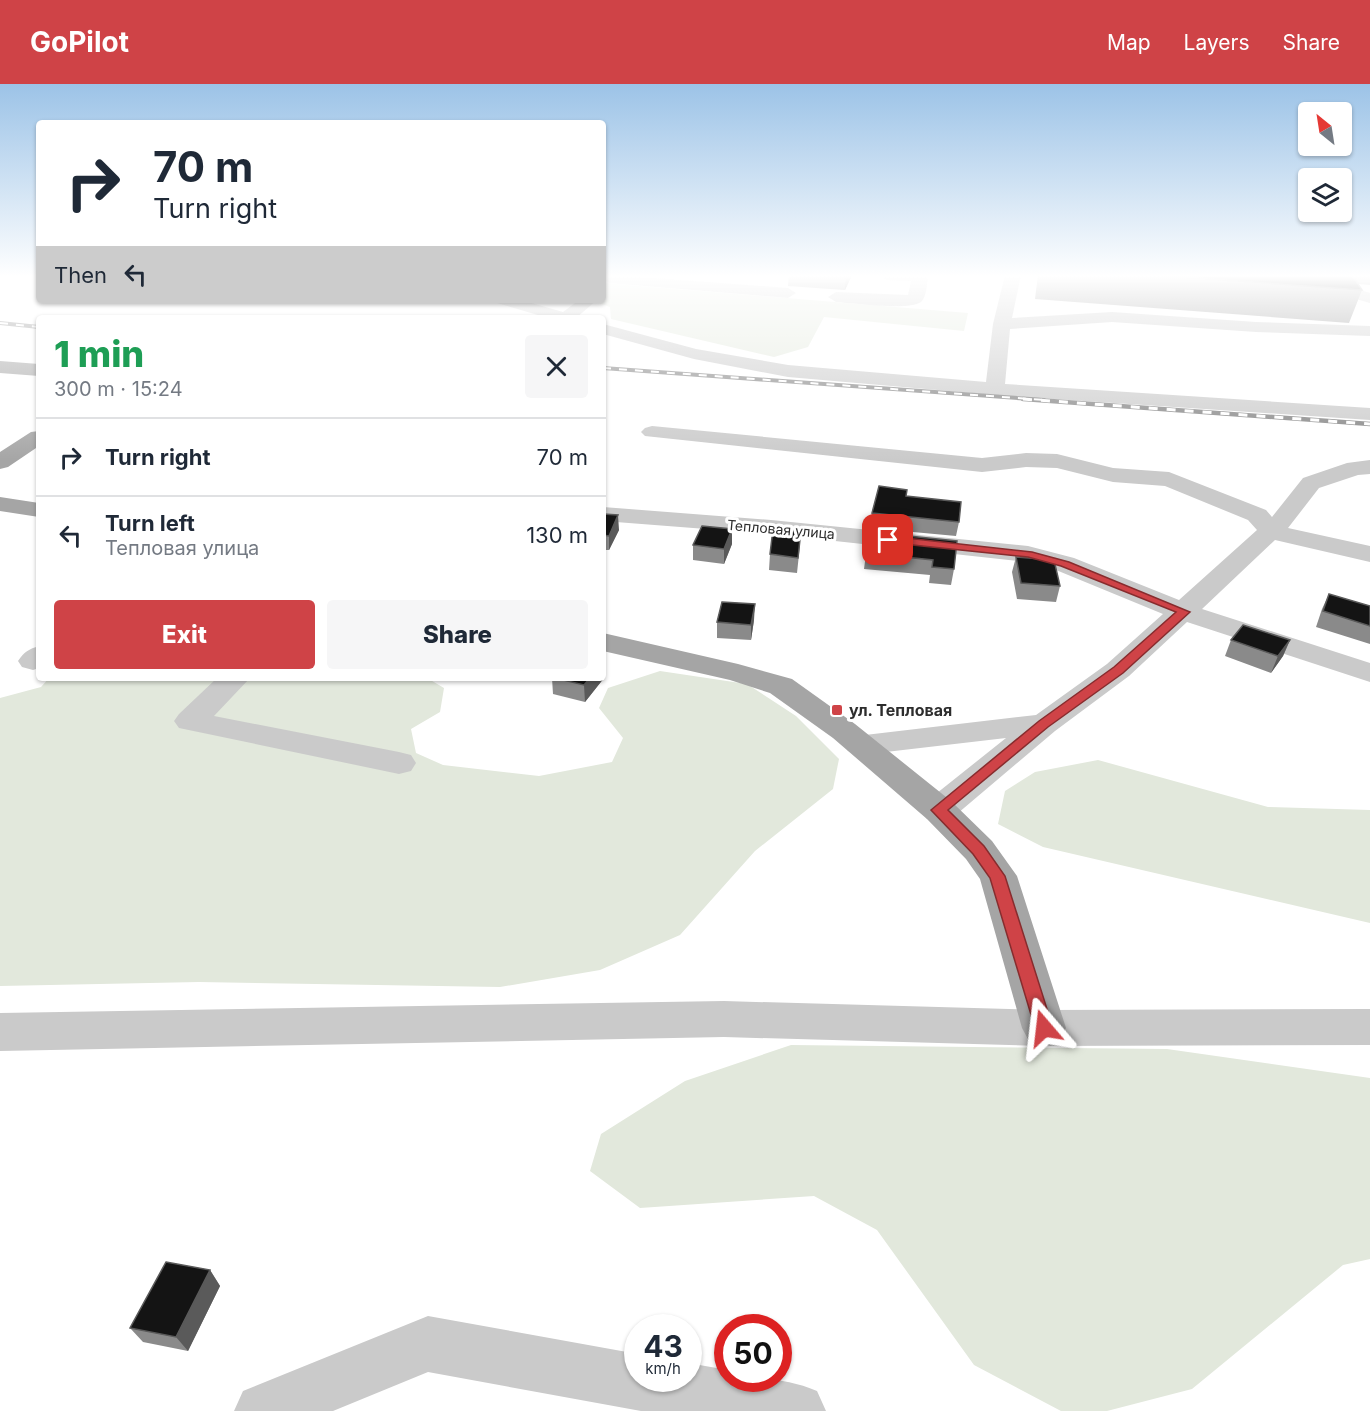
<!DOCTYPE html>
<html lang="en">
<head>
<meta charset="utf-8">
<style>
  :root { --surface:#fff; --page:#f6f6f7; --text:#1f2937; --muted:#747a83; --line:#e0e1e3; --accent:#cf4347 }
  body { margin:0; font-family:Inter,sans-serif; background:var(--page); color:var(--text); height:100vh; display:flex; flex-direction:column; font-size:22px; white-space:nowrap }
  * { box-sizing:border-box; margin:0 }
  p { font-size:20px; color:var(--muted) }
  .icon { flex:none; width:33px; height:33px; fill:none; stroke:currentColor; stroke-width:2; stroke-linecap:round; stroke-linejoin:round }
  .map { position:relative; flex:1; overflow:hidden }
  .panel { position:absolute; left:36px; top:231px; width:570px; height:366px; display:flex; flex-direction:column; background:var(--surface); border-radius:6px; box-shadow:0 2px 4px #0004 }
  .panel>* { flex:none }
  .hud { position:absolute; left:36px; top:36px; width:570px; height:183px; border-radius:6px; box-shadow:0 2px 4px #0004; background:#fff; color:var(--text); overflow:hidden }
  .needle { width:39px; rotate:330deg }
  .controls { position:absolute; left:1298px; top:18px; display:grid; gap:12px }
  .controls a { display:grid; place-items:center; width:54px; height:54px; border-radius:6px; background:var(--surface); box-shadow:0 2px 4px #0004; font-size:30px }
  .speed { position:absolute; left:624px; top:1230px; display:flex; gap:12px; font-size:30px; font-weight:700; text-align:center }
  .speed>* { display:grid; place-content:center; width:78px; height:78px; border-radius:50%; background:var(--surface); box-shadow:0 2px 4px #0004; line-height:1 }
  .speed small { font-size:15px; font-weight:400 }
  .speed .limit { border:9px solid #d22; background:#fff; color:#111 }
  .pin { position:absolute; display:grid; place-items:center; width:51px; height:51px; color:#fff; margin:-26px; border-radius:12px; box-shadow:0 3px 9px #0006 }
  .me { position:absolute; width:66px; margin:-33px; rotate:343deg; stroke-linejoin:round; filter:drop-shadow(0 0 4px #0008) }
  .turn { display:flex; align-items:center; gap:21px; height:126px; padding:0 18px; font-size:27px }
  .turn .icon { width:78px; height:78px; stroke-width:2.5 }
  .turn b { display:block; font-size:42px; line-height:51px }
  .then { display:flex; align-items:center; height:57px; padding:0 18px; background:#0003; gap:12px; font-size:22px }
  .round { display:grid; place-items:center; flex:none; width:63px; height:63px; border-radius:6px; background:var(--page) }
  .headline { display:flex; align-items:center; justify-content:space-between; height:102px; padding:0 18px }
  h1 { font-size:36px; font-weight:800; line-height:45px; color:#1e9e55 }
  .button { display:flex; gap:12px; margin-top:auto; padding:12px 18px }
  .button a { flex:1; height:69px; border-radius:6px; background:var(--accent); color:#fff; font-size:24px; font-weight:800; line-height:69px; text-align:center }
  .button a+a { background:var(--page); color:var(--text) }
  ul { padding:0; list-style:none }
  li { display:flex; align-items:center; gap:18px; height:78px; padding:0 18px; border-top:2px solid var(--line) }
  li div { flex:1 }
  li b { display:block; font-size:22px }
  li em { font-style:normal }
  header { display:flex; align-items:center; gap:36px; box-sizing:border-box; height:84px; padding:0 30px; background:var(--accent); color:#fff }
  header strong { font-size:28px }
  nav { display:flex; gap:33px; margin-inline-start:auto; font-size:21px }
  .map>svg:first-child { display:block }
  .green { fill:#e2e8dc }
  .lines { fill:none; stroke-linecap:round; stroke-linejoin:round }
  .minor { fill:#cacaca; fill-rule:evenodd }
  .major { fill:#a5a5a5; fill-rule:evenodd }
  .rail-far1-casing { stroke:#828282; stroke-width:4 }
  .rail-casing { stroke:#828282; stroke-width:4.5 }
  .rail-far1 { stroke:#fff; stroke-width:2; stroke-dasharray:8; stroke-linecap:butt }
  .rail { stroke:#fff; stroke-width:3; stroke-dasharray:9; stroke-linecap:butt }
  .wall { fill:#8a8a8a }
  .shaded-wall { fill:#5a5a5a }
  .building { fill:#141414; stroke:#5a5a5a; stroke-width:1.5 }
  .route { fill:#cf4347; stroke:#872c2e; stroke-width:1.5 }
  .poi-dot { fill:#cf4347; stroke:#fff; stroke-width:2 }
  .labels { text-anchor:middle; dominant-baseline:central; stroke-width:6; stroke-linejoin:round; paint-order:stroke }
  .far-street-label { font-size:14px; fill:#2d2d2d; stroke:#fff }
  .poi-label { font-size:16px; font-weight:bold; fill:#2d2d2d; stroke:#fff; text-anchor:start }
</style>
</head>
<body>
<header>
<strong>GoPilot</strong>
<nav><a>Map</a><a>Layers</a><a>Share</a></nav>
</header>
<div class="map">
<svg width="1370" height="1327" viewBox="0 0 1370 1327">
  <rect width="100%" height="100%" fill="#fff"/>
  <!-- green -->
  <path class="green" d="M 603,199 L 968,229 L 964,247 L 824,233 L 808,263 L 774,273 L 611,235 L 610,223 L 591,216 L 603,216 Z
    M 660,587 L 747,600 L 796,632 L 839,675 L 833,705 L 755,767 L 680,851 L 600,886 L 500,903 L 199,898 L 0,902 L 0,614 L 41,603 L 49,594 L 427,594 L 444,604 L 440,628 L 411,645 L 416,669 L 443,681 L 539,692 L 612,678 L 623,654 L 599,624 L 608,604 Z
    M 1098,676 L 1268,723 L 1370,726 L 1370,839 L 1043,763 L 998,740 L 1005,707 L 1035,688 Z
    M 791,961 L 1167,965 L 1370,994 L 1370,1175 L 1343,1181 L 1192,1305 L 1107,1327 L 1061,1327 L 974,1281 L 877,1146 L 814,1112 L 640,1124 L 590,1087 L 601,1050 L 685,997 Z"/>
  <g class="lines">
    <!-- minor -->
    <path class="minor" d="M 614,191 L 788,204 L 796,209 L 788,214 L 609,199 L 606,196 L 609,193 Z
      M 879,191 L 928,191 C 927,198 927,213 921,218 C 908,227 854,219 836,218 L 828,213 L 836,208 L 908,211 L 911,197 L 887,196 Z
      M 1005,191 L 1021,191 L 1012,234 L 1112,228 L 1256,238 L 1370,242 L 1370,252 L 1256,248 L 1112,238 L 1010,245 L 1005,300 L 1370,324 L 1370,336 L 995,311 L 788,293 L 694,275 L 603,250 L 603,240 L 696,265 L 788,281 L 986,298 L 993,240 Z
      M 1316,201 L 1351,203 L 1370,209 L 1370,219 L 1349,213 L 1310,209 L 1308,206 Z
      M 495,216 L 521,216 L 563,228 L 579,216 L 597,216 L 576,234 L 548,234 L 497,219 Z
      M 652,342 L 982,374 L 1026,369 L 1057,370 L 1113,384 L 1169,388 L 1266,426 L 1272,433 L 1303,394 L 1347,379 L 1370,376 L 1370,390 L 1358,391 L 1319,404 L 1288,444 L 1370,462 L 1370,478 L 1275,456 L 1202,525 L 1370,579 L 1370,598 L 1187,538 L 1129,592 L 1055,647 L 951,735 L 939,738 L 927,735 L 921,726 L 927,717 L 1006,654 L 860,671 L 848,667 L 844,660 L 848,653 L 1036,631 L 1107,580 L 1163,530 L 1056,486 L 1027,478 L 771,450 L 603,437 L 603,423 L 771,436 L 1028,462 L 1074,474 L 1179,516 L 1257,446 L 1248,436 L 1165,402 L 1113,398 L 1057,384 L 1026,383 L 982,388 L 645,352 L 641,348 L 645,344 Z
      M 39,562 L 39,584 L 33,586 L 22,583 L 18,577 C 24,568 29,565 39,562 Z
      M 217,594 L 250,594 L 214,632 L 399,668 L 411,671 L 416,679 L 411,687 L 399,690 L 179,644 L 174,637 L 179,630 Z
      M 724,917 L 1044,926 L 1370,925 L 1370,961 L 1044,962 L 724,953 L 0,967 L 0,929 Z
      M 428,1232 L 638,1270 L 638,1294 L 688,1294 L 688,1279 L 728,1286 L 728,1294 C 760,1294 787,1294 817,1307 L 826,1327 L 641,1327 L 428,1288 L 333,1327 L 234,1327 L 243,1307 Z"/>
    <!-- major -->
    <path class="major" d="M 0,277 L 39,280 L 39,292 L 0,289 Z
      M 39,347 L 39,362 L 8,383 L 0,385 L 0,368 L 31,348 Z
      M 0,413 L 39,419 L 39,433 L 0,427 Z
      M 603,549 L 738,580 L 792,595 L 855,640 L 951,717 L 992,757 L 1017,792 L 1066,944 L 1059,957 L 1044,962 L 1029,957 L 1022,944 L 980,795 L 966,775 L 927,735 L 833,654 L 770,609 L 730,596 L 603,567 Z"/>
    <defs>
      <path id="rail-far1" d="M 0,239 L 39,243
        M 603,284 L 1044,316"/>
      <path id="rail" d="M 1023,315 L 1370,340"/>
    </defs>
    <!-- rail-far1 casing -->
    <use href="#rail-far1" class="rail-far1-casing"/>
    <!-- rail casing -->
    <use href="#rail" class="rail-casing"/>
    <!-- rail-far1 -->
    <use href="#rail-far1" class="rail-far1"/>
    <!-- rail -->
    <use href="#rail" class="rail"/>
  </g>
  <!-- wall -->
  <path class="wall" d="M 789,191 L 852,191 L 845,206 L 788,202 Z
    M 1038,191 L 1370,191 L 1370,201 L 1358,200 L 1362,206 L 1349,239 L 1035,215 Z
    M 906,412 L 959,438 L 956,452 L 870,444 L 872,429 Z
    M 603,430 L 619,446 L 609,466 L 603,466 Z
    M 732,445 L 732,460 L 724,480 L 693,476 L 693,461 Z
    M 869,448 L 954,485 L 951,501 L 929,499 L 930,491 L 864,485 Z
    M 800,461 L 797,489 L 769,486 L 770,470 Z
    M 1016,473 L 1060,502 L 1056,518 L 1017,515 L 1012,488 Z
    M 1329,510 L 1370,522 L 1370,560 L 1316,543 L 1322,525 Z
    M 754,536 L 751,556 L 717,554 L 717,538 Z
    M 1231,556 L 1290,556 L 1283,572 L 1271,589 L 1225,572 Z
    M 552,594 L 604,594 L 585,618 L 553,610 Z
    M 210,1186 L 220,1202 L 188,1267 L 143,1258 L 130,1244 Z"/>
  <!-- shaded-wall -->
  <path class="shaded-wall" d="M 846,191 L 852,191 L 845,206 Z
    M 618,431 L 619,446 L 609,466 L 609,452 Z
    M 732,445 L 732,460 L 724,480 L 724,465 Z
    M 755,520 L 754,536 L 751,556 L 751,541 Z
    M 1290,556 L 1283,572 L 1271,589 L 1278,572 Z
    M 603,578 L 604,594 L 585,618 L 584,601 L 590,594 L 603,594 Z
    M 210,1186 L 220,1202 L 188,1267 L 176,1253 Z"/>
  <!-- building -->
  <path class="building" d="M 1153,191 L 1352,191 L 1362,206 Z
    M 879,402 L 907,406 L 906,412 L 961,418 L 959,438 L 872,429 Z
    M 603,430 L 618,431 L 609,452 L 603,451 Z
    M 702,442 L 732,445 L 724,465 L 693,461 Z
    M 773,445 L 801,446 L 798,474 L 770,470 Z
    M 869,448 L 957,457 L 954,485 L 932,483 L 933,476 L 866,469 Z
    M 1016,473 L 1054,476 L 1060,502 L 1021,499 Z
    M 1329,510 L 1370,522 L 1370,542 L 1323,527 Z
    M 722,518 L 755,520 L 751,541 L 717,538 Z
    M 1243,541 L 1290,556 L 1278,572 L 1231,556 Z
    M 555,594 L 590,594 L 584,601 Z
    M 166,1178 L 210,1186 L 176,1253 L 130,1244 Z"/>
  <!-- sky -->
  <linearGradient id="sky" x2="0" y2="1"><stop stop-color="#9cc3e7"/><stop offset="0.51" stop-color="#fff"/><stop offset="1" stop-color="#fff" stop-opacity="0"/></linearGradient>
  <rect width="1370" height="377" fill="url(#sky)"/>
  <!-- route -->
  <path class="route" d="M 888,452 L 1032,468 L 1069,478 L 1190,528 L 1123,589 L 1048,643 L 948,726 L 984,762 L 1005,792 L 1053,944 L 1051,949 L 1044,952 L 1038,949 L 1035,944 L 990,794 L 973,770 L 931,726 L 1039,637 L 1114,583 L 1176,528 L 1061,482 L 1028,473 L 884,458 L 884,453 Z"/>
  <!-- markers -->
  <rect class="poi-dot" x="831" y="620" width="12" height="12" rx="3"/>
  <g class="labels">
    <!-- far-street labels -->
    <g class="far-street-label">
      <text transform="translate(781 445) rotate(5)">Тепловая улица</text>
    </g>
    <!-- poi labels -->
    <g class="poi-label">
      <text x="849" y="626">ул. Тепловая</text>
    </g>
  </g>
</svg>
<div class="controls">
<a><svg class="needle" viewBox="-14 -14 28 28"><path d="M0-13l5 13h-10z" fill="#e53935"/><path d="M0 13l5-13h-10z" fill="#747a83"/></svg></a>
<a><svg class="icon" aria-label="layers" viewBox="0 0 24 24"><path d="M12 4l9 5-9 5-9-5zM3 14l9 5 9-5"/></svg></a>
</div>
<div class="speed"><div>43<small>km/h</small></div><div class="limit">50</div></div>
<div class="pin" style="left:888px;top:456px;background:#d93025"><svg class="icon" aria-label="arrive" viewBox="0 0 24 24"><path d="M6 21V4h12l-3 4 3 4H6"/></svg></div>
<svg class="me" style="left:1044px;top:944px" viewBox="-20 -20 40 40"><path d="M0-17L14 15 0 8-14 15z" fill="#cf4347" stroke="#fff" stroke-width="4"/></svg>
<div class="hud">
<div class="turn"><svg class="icon" aria-label="right" viewBox="0 0 24 24"><path d="M7 20v-9h11M14 6l5 5-5 5"/></svg><div><b>70 m</b>Turn right</div></div>
<div class="then">Then<svg class="icon" aria-label="left" viewBox="0 0 24 24"><path d="M17 20v-9H6M10 6l-5 5 5 5"/></svg></div>
</div>
<section class="panel">
<div class="headline"><div><h1>1 min</h1><p>300 m · 15:24</p></div><a class="round"><svg class="icon" aria-label="close" viewBox="0 0 24 24"><path d="M6 6l12 12M18 6L6 18"/></svg></a></div>
<ul>
<li><svg class="icon" aria-label="right" viewBox="0 0 24 24"><path d="M7 20v-9h11M14 6l5 5-5 5"/></svg><div><b>Turn right</b></div><em>70 m</em></li>
<li><svg class="icon" aria-label="left" viewBox="0 0 24 24"><path d="M17 20v-9H6M10 6l-5 5 5 5"/></svg><div><b>Turn left</b><p>Тепловая улица</p></div><em>130 m</em></li>
</ul>
<div class="button"><a>Exit</a><a>Share</a></div>
</section>
</div>
</body>
</html>
